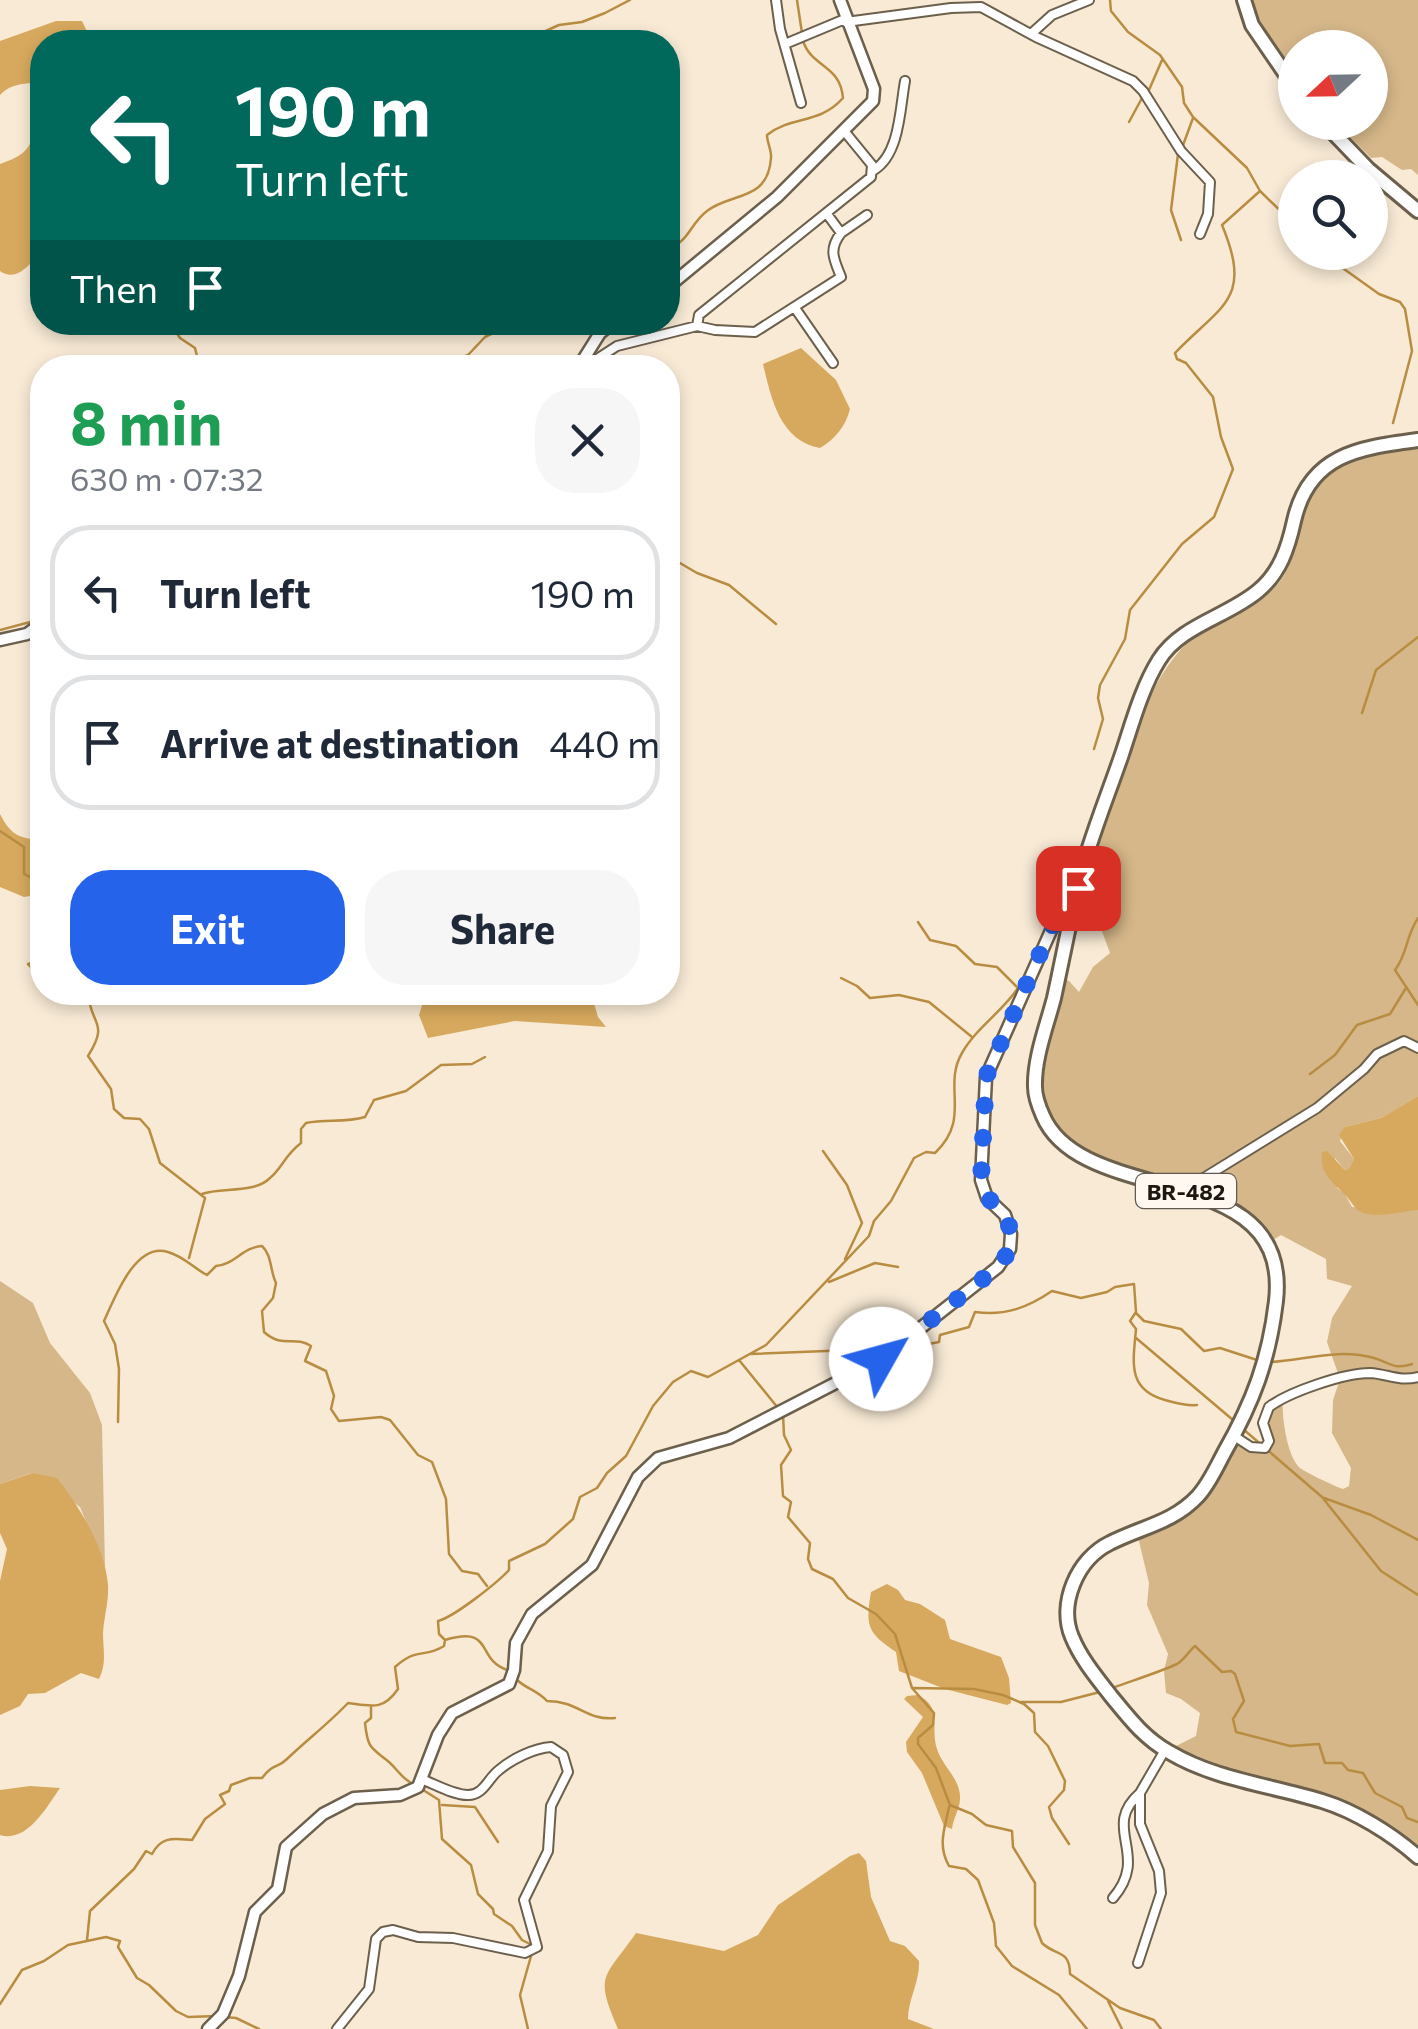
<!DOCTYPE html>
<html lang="en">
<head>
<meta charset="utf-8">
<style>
  :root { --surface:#fff; --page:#f6f6f7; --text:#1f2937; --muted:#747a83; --line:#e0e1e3; --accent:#2563eb }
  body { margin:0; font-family:Commissioner,sans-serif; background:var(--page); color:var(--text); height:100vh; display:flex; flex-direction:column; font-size:38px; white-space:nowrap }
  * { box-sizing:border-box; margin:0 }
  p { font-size:32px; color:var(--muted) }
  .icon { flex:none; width:55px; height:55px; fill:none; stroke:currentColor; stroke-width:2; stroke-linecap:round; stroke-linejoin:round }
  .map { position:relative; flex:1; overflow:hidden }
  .details { position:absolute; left:30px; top:355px; width:650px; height:650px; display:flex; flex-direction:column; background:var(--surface); border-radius:40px; box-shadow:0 5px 15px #0003 }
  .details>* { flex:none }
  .guide { position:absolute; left:30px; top:30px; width:650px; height:305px; border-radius:40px; box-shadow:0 5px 15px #0003; background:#00695c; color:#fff; overflow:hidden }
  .needle { width:65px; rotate:248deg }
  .buttons { position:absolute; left:1278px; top:30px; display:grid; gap:20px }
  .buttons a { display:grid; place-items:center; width:110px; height:110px; border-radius:50%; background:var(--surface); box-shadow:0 5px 15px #0003; font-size:50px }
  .pin { position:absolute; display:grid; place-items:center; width:85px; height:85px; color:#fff; margin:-42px; border-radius:20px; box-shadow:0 5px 15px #0006 }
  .me { position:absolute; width:110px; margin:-55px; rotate:52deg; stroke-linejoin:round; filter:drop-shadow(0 0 8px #0008) }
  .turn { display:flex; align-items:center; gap:35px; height:210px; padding:0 40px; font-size:45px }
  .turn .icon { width:130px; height:130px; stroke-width:2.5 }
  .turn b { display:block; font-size:70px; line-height:85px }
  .then { display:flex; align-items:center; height:95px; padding:0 40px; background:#0003; gap:20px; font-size:38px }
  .round { display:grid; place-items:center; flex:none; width:105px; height:105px; border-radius:40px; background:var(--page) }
  .overview { display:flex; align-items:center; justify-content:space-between; height:170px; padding:0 40px }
  h1 { font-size:60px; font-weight:700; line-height:75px; color:#1e9e55 }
  .action { display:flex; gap:20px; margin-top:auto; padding:20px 40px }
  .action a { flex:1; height:115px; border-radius:40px; background:var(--accent); color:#fff; font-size:40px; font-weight:700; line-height:115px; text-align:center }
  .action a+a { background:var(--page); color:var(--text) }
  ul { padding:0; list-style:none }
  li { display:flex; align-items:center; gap:30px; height:135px; margin:0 20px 15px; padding:0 20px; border:5px solid var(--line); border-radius:40px }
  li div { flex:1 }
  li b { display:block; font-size:38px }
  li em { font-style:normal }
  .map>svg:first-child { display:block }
  .green { fill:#d5b789 }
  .forest { fill:#d7a95e }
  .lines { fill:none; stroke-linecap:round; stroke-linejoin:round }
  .stream { stroke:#b98d41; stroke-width:2.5 }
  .street-casing { stroke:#6c604d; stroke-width:12 }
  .secondary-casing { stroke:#6c604d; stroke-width:15 }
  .highway-casing { stroke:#6c604d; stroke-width:18 }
  .street { stroke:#fff; stroke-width:8 }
  .secondary { stroke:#fff; stroke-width:10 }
  .highway { stroke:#fff; stroke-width:12 }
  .route { stroke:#2563eb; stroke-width:18; stroke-dasharray:0 32.4 }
  .labels { text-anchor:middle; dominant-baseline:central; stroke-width:8; stroke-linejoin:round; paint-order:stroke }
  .shield { fill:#fef8f0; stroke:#605a53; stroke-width:2.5 }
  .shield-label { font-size:22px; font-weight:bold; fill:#1c1710 }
</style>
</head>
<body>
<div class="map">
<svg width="1418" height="2029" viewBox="0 0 1418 2029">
  <rect width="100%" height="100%" fill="#f8ead5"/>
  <!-- green -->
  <path class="green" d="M 1252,0 L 1418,0 L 1418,175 L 1411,169 L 1402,170 L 1382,157 L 1371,158 L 1336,123 L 1370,122 L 1370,48 L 1295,48 L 1295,72 L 1257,21 Z
    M 1418,444 L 1418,1096 L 1381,1118 L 1345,1127 L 1340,1141 L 1354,1159 L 1351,1168 L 1345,1170 L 1335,1158 L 1337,1188 L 1345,1194 L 1352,1207 L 1418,1210 L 1418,1858 L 1382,1829 L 1174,1747 L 1196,1736 L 1200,1713 L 1181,1699 L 1166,1693 L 1164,1671 L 1168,1654 L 1147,1605 L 1149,1583 L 1138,1537 L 1168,1524 L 1237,1441 L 1264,1446 L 1263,1416 L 1283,1398 C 1281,1414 1287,1457 1300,1468 C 1307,1473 1334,1486 1343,1489 L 1349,1486 L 1351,1468 L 1332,1433 L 1333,1400 L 1340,1379 L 1327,1342 L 1332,1318 L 1352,1286 L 1327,1279 L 1326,1259 L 1281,1235 L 1268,1243 L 1255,1221 L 1232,1204 L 1079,1154 L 1047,1112 L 1043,1096 L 1041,1065 L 1059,977 L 1069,981 L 1079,992 L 1093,967 L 1110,953 L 1096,915 L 1077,915 C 1090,871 1103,828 1118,784 C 1134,736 1147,687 1182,648 C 1209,618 1257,613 1281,580 C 1296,559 1296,531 1305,508 C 1323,461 1374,450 1418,444 Z
    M 0,1281 L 33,1303 L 50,1343 L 90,1393 L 102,1425 L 105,1568 L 80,1507 L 31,1473 L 0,1484 Z"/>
  <!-- forest -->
  <path class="forest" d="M 56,21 L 82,21 L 92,42 L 42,42 L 42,83 C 27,83 11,83 0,95 L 0,41 Z
    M 42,129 L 42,248 L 30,256 L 30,264 C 21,273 11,279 0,271 L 0,164 C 16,158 28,154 33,136 Z
    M 801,348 L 836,380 L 850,409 C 846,426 834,440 820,448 C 780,441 771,398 763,364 Z
    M 0,814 C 10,834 20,840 42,839 L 42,894 L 24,897 L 0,887 Z
    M 426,993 L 591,993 L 598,1017 L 606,1027 L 515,1021 L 428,1038 L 419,1015 Z
    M 1418,1096 L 1418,1210 C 1402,1211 1385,1217 1368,1214 C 1354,1212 1353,1202 1344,1194 C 1331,1180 1319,1173 1322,1152 L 1327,1151 L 1345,1170 L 1350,1168 L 1354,1159 L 1339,1135 L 1345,1127 L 1381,1118 Z
    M 32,1473 L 57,1478 C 80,1508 105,1547 108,1585 C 109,1601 104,1617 103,1633 C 103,1651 107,1662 99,1679 L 81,1673 L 45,1693 L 28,1694 L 20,1706 L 0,1715 L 0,1581 L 7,1549 L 0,1533 L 0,1484 Z
    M 887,1584 L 898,1590 L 905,1600 L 920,1604 L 945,1620 L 950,1639 L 1001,1657 L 1009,1678 L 1011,1703 L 1007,1705 L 945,1689 L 899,1671 L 896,1652 C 868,1633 865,1627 871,1592 Z
    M 917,1695 C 943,1706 930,1727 937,1749 C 942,1766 961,1779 960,1799 C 960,1808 953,1819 952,1829 L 944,1826 L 922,1773 L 907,1752 L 906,1742 L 923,1717 L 904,1699 L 907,1696 Z
    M 30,1786 L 60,1788 C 46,1808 27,1843 0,1835 L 0,1790 Z
    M 859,1853 L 866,1861 L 871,1897 L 890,1941 L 905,1946 L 919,1961 C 920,1982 908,1999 908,2019 L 934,2029 L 618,2029 C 594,1974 604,1979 636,1933 L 724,1951 L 758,1935 L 778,1905 L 850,1856 Z"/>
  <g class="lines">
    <!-- stream -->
    <path class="stream" d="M 797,0 L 802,33
      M 1110,0 L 1111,11 L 1128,32 L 1160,55 L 1182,87 L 1184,103 L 1193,117 L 1247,168 L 1260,191 L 1295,225
      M 521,42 L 559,25 L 582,22 L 605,13 L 630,0
      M 1149,90 L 1162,60
      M 1129,122 L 1142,98
      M 1182,148 L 1193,118
      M 1178,154 L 1171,210 L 1181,240
      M 1320,178 L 1335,163
      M 1285,211 L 1295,201
      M 668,251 C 691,238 690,224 707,211 C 731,192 768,202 771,158 C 772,150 767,143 767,135 C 792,115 819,125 843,98 C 840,64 812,68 803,41
      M 1306,252 L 1337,264 L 1379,294 L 1400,302 L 1405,309 L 1412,351 L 1393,423
      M 157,322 L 172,326 L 180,338 L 195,348 L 200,368
      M 436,368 L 468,355 L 485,337 L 516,322
      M 668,556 L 697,573 L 729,585 L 776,624
      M 42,584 L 38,595 L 42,605
      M 0,630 L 34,621 L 42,611
      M 1362,713 L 1376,670 L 1418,637
      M 1094,749 L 1103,719 L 1098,698 L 1100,685 L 1125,639 L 1130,610 L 1182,544 L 1214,517 L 1233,469 L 1221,437 L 1213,397 L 1186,363 L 1177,359 L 1175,353 C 1222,304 1253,300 1222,225 L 1260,191
      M 0,831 L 24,847 L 24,874 L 32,878 L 36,897 L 42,900
      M 1418,918 C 1405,938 1408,953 1395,970 L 1418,1005
      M 42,960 L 28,964 L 42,978
      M 841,978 L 857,986 L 870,998 L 899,995 L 929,1002 L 972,1037
      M 88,992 C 90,1026 110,1021 88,1056 L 111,1089 L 114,1109 L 124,1118 L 140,1119 L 149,1129 L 160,1163 L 205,1198 L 189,1258
      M 333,992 L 341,997
      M 1310,1074 L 1335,1055 L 1357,1025 L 1390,1014 L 1406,988
      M 823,1151 L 847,1185 L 862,1223 L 845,1259
      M 202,1194 C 221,1187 254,1194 270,1178 C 283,1167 284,1156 301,1143 L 301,1129 L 306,1123 C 326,1119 345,1123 365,1117 L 374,1100 L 406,1091 L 441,1065 L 472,1064 L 485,1057
      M 829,1282 L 875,1263 L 898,1267
      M 1136,1313 L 1144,1321 L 1181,1329 L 1204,1351 L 1220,1348 L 1257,1360
      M 1136,1338 L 1233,1420
      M 903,1349 L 939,1342 L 940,1335 L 969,1327 L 975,1312 C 1005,1316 1027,1308 1052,1291 L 1081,1298 L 1107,1292 L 1115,1287 L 1134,1284 L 1136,1312 L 1130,1321 L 1136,1329 C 1133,1363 1127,1389 1165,1400 C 1177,1403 1184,1406 1197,1405
      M 751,1354 L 852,1350 L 878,1343 L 890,1347
      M 739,1360 L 778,1408
      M 1270,1362 C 1305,1360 1338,1348 1374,1358 C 1391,1363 1394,1370 1412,1364
      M 783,1414 L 784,1435 L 791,1450 L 781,1465 L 783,1496 L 791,1502 L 788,1517 L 810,1543 L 808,1559 L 812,1569 L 833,1579 L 848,1598 L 876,1614 L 895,1634 L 912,1688 L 934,1713 L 933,1725 L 918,1738 L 918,1744 L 936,1768 L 950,1805 L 972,1814 L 986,1825 L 1012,1831 L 1013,1847 L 1035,1883 L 1035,1925 L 1042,1943 C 1055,1956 1070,1949 1070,1974 L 1120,2008 L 1154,2020 L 1161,2029
      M 118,1422 L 119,1369 L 115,1344 L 104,1321 C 114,1300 135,1241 168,1252 C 185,1257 193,1268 207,1275 L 216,1266 C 234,1265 243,1247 262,1246 C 272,1255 270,1271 276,1283 L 273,1298 L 262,1311 L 264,1332 C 283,1349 294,1335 311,1346 L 305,1361 L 326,1371 L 334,1396 L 331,1409 L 339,1421 L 381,1417 L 390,1420 L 418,1455 L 432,1462 L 446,1499 L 449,1554 L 462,1571 L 478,1574 L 487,1586
      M 1243,1429 L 1322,1497 L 1381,1571 L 1418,1595
      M 1324,1498 L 1371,1515 L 1418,1540
      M 445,1640 L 439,1634 L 438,1621 C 454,1617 497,1583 509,1570 L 509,1561 L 545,1544 L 573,1519 L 580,1497 L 597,1488 L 607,1473 L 626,1456 L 653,1406 L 673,1382 L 691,1371 L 708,1377 L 766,1345 L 869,1236 L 874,1221 L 891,1201 L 914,1158 L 926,1152 L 935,1153 C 972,1118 942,1087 962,1053 C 976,1028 1003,1011 1018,988 L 997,967 L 975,964 L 956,946 L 930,940 L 918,922
      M 516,1679 C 526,1689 537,1690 547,1701 C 579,1701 586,1721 615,1718
      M 914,1688 L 974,1689 L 1003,1695 L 1024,1704 L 1034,1713 L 1035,1732 L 1048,1746 L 1065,1781 L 1064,1790 L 1049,1807 L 1052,1818 L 1069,1844
      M 1112,1688 C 1134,1680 1157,1673 1177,1664 C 1184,1660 1189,1651 1195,1646 L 1222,1672 L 1231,1671 L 1235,1674 L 1244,1701 L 1233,1719 L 1236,1732 L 1290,1746 L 1319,1744 L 1325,1763 L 1342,1763 L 1348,1770 L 1363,1773 L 1375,1793 L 1402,1807 L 1407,1818 L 1418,1822
      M 1021,1702 L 1061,1702 L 1100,1692
      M 371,1707 L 371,1718 L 365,1723 C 368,1750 371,1747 389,1762 C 398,1770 401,1778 413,1784
      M 420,1788 L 439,1800 L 442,1839 L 471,1865 L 478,1894 L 493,1909 L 494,1914 L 512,1926 L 522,1940 L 530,1944 L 531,1956 L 520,1995 L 528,2029
      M 442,1805 L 475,1807 L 498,1842
      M 949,1807 C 945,1828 937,1845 949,1866 L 966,1869 L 978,1880 L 994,1923 L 996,1946 L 1012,1966 L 1059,1995 L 1087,2029
      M 87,1940 L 90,1911 L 134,1869 L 146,1851 L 152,1854 C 162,1835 175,1839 192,1840 L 205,1819 L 225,1804 L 220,1795 L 229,1791 L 231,1785 L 250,1778 L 262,1778 C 273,1763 277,1769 287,1759 C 308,1739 328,1724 348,1703 C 371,1706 383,1711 398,1689 L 395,1667 C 419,1646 423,1659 444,1646 L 445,1640 C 495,1625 475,1659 507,1670
      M 1107,1999 L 1122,2029
      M 0,2004 L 22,1970 L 44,1961 L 68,1945 L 106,1937 L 120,1941 L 118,1947 L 137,1978 L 149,1985 L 176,2011 L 188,2017 L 217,2016
      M 224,2017 L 236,2018 L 259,2029"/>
    <defs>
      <path id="street" d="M 776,0 L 780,29 L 801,103
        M 846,22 L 951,8 L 981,7 L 1036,37 L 1133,81 L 1143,91 L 1181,151 L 1210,182 L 1208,214 L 1200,234
        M 1031,34 L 1052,15 L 1089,0
        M 785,44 L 845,19
        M 874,170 C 900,154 900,108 905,81
        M 841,233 L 867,215
        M 795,308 L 833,363
        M 697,326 L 699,315 L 871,177 L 872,165 L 845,132
        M 583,368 L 617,346 L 697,326 L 715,330 L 755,332 L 841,277 C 834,259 828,250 841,233 L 827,214
        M 1176,1188 L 1202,1179 L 1317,1108 L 1364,1069 L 1377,1054 L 1404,1041 L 1418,1048
        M 1234,1436 L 1251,1447 L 1265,1448 L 1269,1441 L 1263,1423 L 1269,1407 C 1289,1392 1344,1373 1370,1373 C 1388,1374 1399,1382 1418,1377
        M 1113,1898 C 1151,1854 1100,1828 1140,1793
        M 1138,1963 L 1161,1893 L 1159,1871 L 1140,1824 L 1140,1793 L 1165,1750
        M 337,2029 L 369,1989 L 376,1939 L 383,1932 L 393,1930 L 418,1937 L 453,1938 L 525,1953 L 537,1947 L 524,1900 L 548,1851 L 551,1806 L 568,1772 L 563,1755 L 551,1747 C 534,1748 512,1759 499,1770 C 488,1778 484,1795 468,1795 C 453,1795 435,1784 421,1779"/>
      <path id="secondary" d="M 668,287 L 777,197 L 873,101 L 874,89 L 840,0
        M 578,368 L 600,333 L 614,322
        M 0,640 L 27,634 L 42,623
        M 208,2029 L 223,2014 L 239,1976 L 255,1912 L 278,1889 L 286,1847 L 323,1814 L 354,1798 L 400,1795 L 418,1787 L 438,1735 L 452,1713 L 509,1684 L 514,1670 L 516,1643 L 532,1614 L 592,1565 L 638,1477 L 658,1458 L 729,1438 L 857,1372 L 881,1359 L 998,1267 L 1010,1249 L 1011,1234 L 1005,1215 L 987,1198 L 981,1180 L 986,1077 L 1065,899 L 1078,888"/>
      <path id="highway" d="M 1244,0 L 1252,25 L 1295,88
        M 1323,122 L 1368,169 L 1418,211
        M 1418,440 C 1359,448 1309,454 1294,521 C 1288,548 1280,573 1258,591 C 1227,617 1181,625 1159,660 C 1142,687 1132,724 1122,754 C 1107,798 1088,843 1077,889 C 1069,925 1062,961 1054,998 C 1047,1025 1034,1058 1035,1087 C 1035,1096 1039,1107 1043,1116 C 1083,1209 1292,1158 1276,1301 C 1269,1360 1253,1402 1224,1453 C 1216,1468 1209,1484 1198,1496 C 1173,1523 1141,1527 1110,1543 C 1077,1559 1058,1604 1072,1637 C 1081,1659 1097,1678 1111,1696 C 1129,1718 1144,1738 1169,1752 C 1216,1780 1271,1785 1322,1801 C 1355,1811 1392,1834 1418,1857"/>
    </defs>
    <!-- street casing -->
    <use href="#street" class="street-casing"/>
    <!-- secondary casing -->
    <use href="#secondary" class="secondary-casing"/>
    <!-- highway casing -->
    <use href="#highway" class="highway-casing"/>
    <!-- street -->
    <use href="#street" class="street"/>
    <!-- secondary -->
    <use href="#secondary" class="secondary"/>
    <!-- highway -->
    <use href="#highway" class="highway"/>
  </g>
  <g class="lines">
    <!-- route -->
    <path class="route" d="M 881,1359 L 998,1267 L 1010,1250 L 1012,1234 L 1005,1215 L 988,1198 L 981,1180 L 986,1077 L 1064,899 L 1078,888"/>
  </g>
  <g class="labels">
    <!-- shield labels -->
    <rect class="shield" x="1136" y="1174" width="100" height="34" rx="8"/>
    <g class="shield-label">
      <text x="1186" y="1191">BR-482</text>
    </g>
  </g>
</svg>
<div class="buttons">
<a><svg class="needle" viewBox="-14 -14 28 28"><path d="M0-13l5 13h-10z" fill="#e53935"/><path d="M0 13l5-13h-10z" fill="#747a83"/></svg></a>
<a><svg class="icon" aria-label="search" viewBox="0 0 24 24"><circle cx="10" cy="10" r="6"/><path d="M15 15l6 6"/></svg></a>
</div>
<div class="pin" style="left:1078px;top:888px;background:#d93025"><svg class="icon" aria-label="arrive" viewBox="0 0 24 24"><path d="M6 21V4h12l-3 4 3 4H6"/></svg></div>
<svg class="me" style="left:881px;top:1359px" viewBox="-20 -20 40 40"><circle r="19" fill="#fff"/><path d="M0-13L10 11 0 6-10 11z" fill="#2563eb"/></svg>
<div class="guide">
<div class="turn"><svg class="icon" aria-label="left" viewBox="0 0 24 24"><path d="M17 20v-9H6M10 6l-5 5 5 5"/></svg><div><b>190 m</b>Turn left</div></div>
<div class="then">Then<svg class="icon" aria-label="arrive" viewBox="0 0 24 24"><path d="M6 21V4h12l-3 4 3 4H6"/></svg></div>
</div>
<section class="details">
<div class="overview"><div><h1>8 min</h1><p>630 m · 07:32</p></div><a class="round"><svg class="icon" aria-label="close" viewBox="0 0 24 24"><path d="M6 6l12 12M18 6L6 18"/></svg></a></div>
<ul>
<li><svg class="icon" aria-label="left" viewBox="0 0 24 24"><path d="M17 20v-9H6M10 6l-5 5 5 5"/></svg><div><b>Turn left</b></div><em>190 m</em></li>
<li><svg class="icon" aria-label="arrive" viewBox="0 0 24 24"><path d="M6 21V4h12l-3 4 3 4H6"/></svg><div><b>Arrive at destination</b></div><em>440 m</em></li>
</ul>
<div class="action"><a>Exit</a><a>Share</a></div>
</section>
</div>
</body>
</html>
